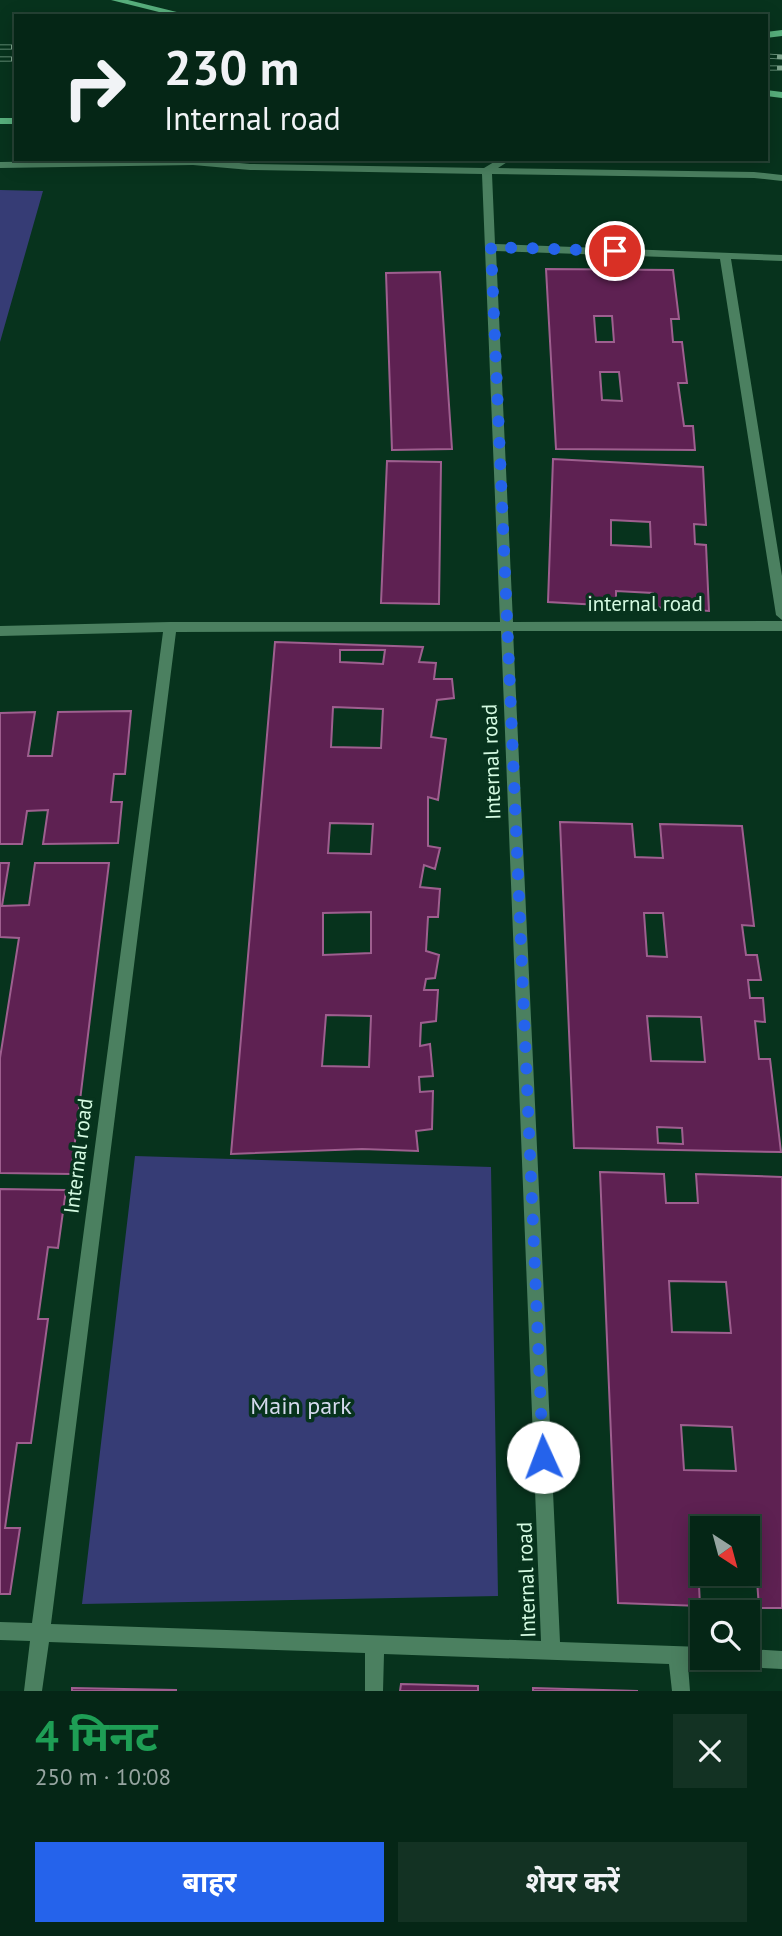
<!DOCTYPE html>
<html lang="hi">
<head>
<meta charset="utf-8">
<style>
  :root { --surface:#052616; --page:#133223; --text:#f1f3f6; --muted:#97a5a1; --line:#264335; --accent:#2563eb }
  body { margin:0; font-family:"PT Sans","Noto Sans Devanagari",sans-serif; background:var(--page); color:var(--text); height:100vh; display:flex; flex-direction:column; font-size:26px; white-space:nowrap }
  * { box-sizing:border-box; margin:0 }
  p { font-size:23px; color:var(--muted) }
  .icon { flex:none; width:38px; height:38px; fill:none; stroke:currentColor; stroke-width:2; stroke-linecap:round; stroke-linejoin:round }
  .map { position:relative; height:1691px; overflow:hidden }
  .details { display:flex; flex-direction:column; background:var(--surface); flex:1 }
  .details>* { flex:none }
  .top-card { position:absolute; left:14px; top:14px; width:754px; height:147px; border-radius:0px; box-shadow:0 4px 18px #0003,0 0 0 2px var(--line); background:#052616; color:var(--text); overflow:hidden }
  .needle { width:46px; rotate:144deg }
  .buttons { position:absolute; left:690px; top:1516px; display:grid; gap:14px }
  .buttons a { display:grid; place-items:center; width:70px; height:70px; border-radius:0px; background:var(--surface); box-shadow:0 4px 18px #0003,0 0 0 2px var(--line); font-size:35px }
  .pin { position:absolute; display:grid; place-items:center; width:60px; height:60px; color:#fff; margin:-30px; border:4px solid #fff; border-radius:50%; box-shadow:0 2px 7px #0007 }
  .me { position:absolute; width:77px; margin:-38px; rotate:358deg; stroke-linejoin:round; filter:drop-shadow(0 0 5px #0008) }
  .turn { display:flex; align-items:center; gap:24px; height:147px; padding:0 35px; font-size:32px }
  .turn .icon { width:91px; height:91px; stroke-width:2.5 }
  .turn b { display:block; font-size:49px; line-height:60px }
  .round { display:grid; place-items:center; flex:none; width:74px; height:74px; border-radius:0px; background:var(--page) }
  .head { display:flex; align-items:center; justify-content:space-between; height:119px; padding:0 35px }
  h1 { font-size:42px; font-weight:700; line-height:52px; color:#1e9e55 }
  .action { display:flex; gap:14px; margin-top:auto; padding:14px 35px }
  .action a { flex:1; height:80px; border-radius:0px; background:var(--accent); color:#fff; font-size:28px; font-weight:700; line-height:80px; text-align:center }
  .action a+a { background:var(--page); color:var(--text) }
  .map>svg:first-child { display:block }
  .green { fill:#363c75 }
  .building { fill:#5e2152; stroke:#9e5f8f; stroke-width:2; fill-rule:evenodd }
  .lines { fill:none; stroke-linecap:round; stroke-linejoin:round }
  .street { fill:#4b8060; fill-rule:evenodd }
  .secondary { fill:#58b07d; fill-rule:evenodd }
  .rail-casing { stroke:#7da58d; stroke-width:5 }
  .rail { stroke:#07331d; stroke-width:3.5; stroke-dasharray:11; stroke-linecap:butt }
  .route { stroke:#2563eb; stroke-width:12; stroke-dasharray:0 21.6 }
  .labels { text-anchor:middle; dominant-baseline:central; stroke-width:7; stroke-linejoin:round; paint-order:stroke }
  .street-label { font-size:21px; fill:#d4fae1; stroke:#07331d }
  .near-park-label { font-size:24px; fill:#d5d9ed; stroke:#07331d }
</style>
</head>
<body>
<div class="map">
<svg width="782" height="1691" viewBox="0 0 782 1691">
  <rect width="100%" height="100%" fill="#07331d"/>
  <!-- green -->
  <path class="green" d="M 0,190 L 43,191 L 0,342 Z
    M 135,1156 L 491,1167 L 498,1596 L 82,1604 Z"/>
  <!-- building -->
  <path class="building" d="M 546,269 L 673,270 L 679,319 L 671,319 L 673,342 L 682,342 L 687,383 L 678,383 L 684,426 L 693,426 L 695,450 L 556,449 ZM 594,316 L 612,316 L 614,342 L 596,342 ZM 600,372 L 619,372 L 622,401 L 602,400 Z
    M 440,272 L 452,449 L 392,450 L 386,273 Z
    M 553,459 L 703,467 L 706,525 L 694,524 L 695,544 L 706,545 L 709,611 L 653,607 L 653,593 L 616,591 L 616,606 L 548,602 ZM 611,520 L 650,522 L 651,547 L 611,545 Z
    M 387,461 L 441,462 L 439,604 L 381,603 Z
    M 275,642 L 423,647 L 419,662 L 436,663 L 434,679 L 452,679 L 454,698 L 437,700 L 431,737 L 446,739 L 438,800 L 428,797 L 428,846 L 440,848 L 435,869 L 424,865 L 420,887 L 440,889 L 438,917 L 428,917 L 426,951 L 439,955 L 435,978 L 426,979 L 424,990 L 438,990 L 436,1021 L 421,1023 L 420,1046 L 430,1044 L 433,1076 L 419,1077 L 420,1092 L 433,1091 L 432,1129 L 416,1131 L 418,1151 L 362,1149 L 231,1154 ZM 340,650 L 385,650 L 383,664 L 340,662 ZM 333,707 L 383,709 L 381,748 L 331,747 ZM 330,823 L 373,824 L 371,854 L 328,853 ZM 371,912 L 371,953 L 323,955 L 323,913 ZM 326,1015 L 371,1016 L 369,1067 L 322,1066 Z
    M 131,711 L 125,774 L 114,774 L 111,802 L 122,802 L 118,843 L 43,844 L 48,810 L 27,811 L 22,844 L 0,844 L 0,713 L 35,712 L 28,756 L 52,756 L 58,712 Z
    M 560,822 L 632,824 L 635,857 L 663,858 L 660,824 L 742,826 L 754,926 L 742,925 L 746,955 L 757,955 L 761,980 L 748,980 L 750,998 L 763,998 L 765,1022 L 755,1021 L 759,1059 L 770,1059 L 781,1152 L 574,1148 ZM 644,913 L 663,913 L 667,957 L 647,956 ZM 647,1016 L 701,1017 L 705,1062 L 651,1061 ZM 657,1127 L 682,1128 L 683,1144 L 658,1143 Z
    M 0,863 L 9,863 L 2,906 L 29,905 L 35,863 L 109,863 L 71,1174 L 0,1173 L 0,1058 L 19,938 L 0,937 Z
    M 600,1172 L 664,1174 L 666,1203 L 698,1203 L 696,1174 L 782,1177 L 782,1608 L 759,1608 L 756,1566 L 747,1566 L 747,1528 L 702,1528 L 702,1564 L 698,1564 L 700,1606 L 618,1603 ZM 669,1281 L 726,1282 L 731,1333 L 672,1332 ZM 681,1425 L 732,1427 L 736,1471 L 684,1470 Z
    M 0,1189 L 66,1190 L 58,1248 L 48,1247 L 38,1319 L 48,1319 L 31,1443 L 17,1443 L 5,1528 L 20,1528 L 10,1594 L 0,1594 Z
    M 401,1684 L 478,1686 L 478,1691 L 400,1691 Z
    M 72,1688 L 177,1690 L 72,1691 Z
    M 533,1688 L 638,1691 L 533,1691 Z"/>
  <g class="lines">
    <!-- street -->
    <path class="street" d="M 196,159 L 250,164 L 484,168 L 499,159 L 512,159 L 498,168 L 754,172 L 782,175 L 782,181 L 754,178 L 492,174 L 495,244 L 782,255 L 782,261 L 731,259 L 782,576 L 782,620 L 776,615 L 720,259 L 496,251 L 513,622 L 782,621 L 782,631 L 513,631 L 560,1642 L 702,1647 L 702,1657 L 711,1657 L 709,1663 L 702,1665 L 688,1665 L 690,1691 L 672,1691 L 669,1664 L 384,1654 L 383,1691 L 365,1691 L 365,1653 L 49,1642 L 42,1691 L 24,1691 L 30,1641 L 0,1640 L 0,1622 L 32,1623 L 163,632 L 0,636 L 0,626 L 170,622 L 500,622 L 482,174 L 250,170 L 193,165 L 0,168 L 0,162 ZM 501,631 L 541,1641 L 51,1624 L 176,632 Z
      M 747,1649 L 782,1651 L 782,1669 L 727,1666 L 720,1664 L 718,1657 L 747,1657 Z"/>
    <!-- secondary -->
    <path class="secondary" d="M 111,0 L 128,0 L 193,16 L 175,16 Z
      M 782,30 L 782,36 L 766,38 L 766,32 Z
      M 766,90 L 782,92 L 782,98 L 766,96 Z
      M 0,118 L 16,118 L 16,124 L 0,124 Z"/>
    <defs>
      <path id="rail" d="M 0,47 L 16,47
        M 766,56 L 782,57
        M 0,59 L 16,59
        M 766,68 L 782,68"/>
    </defs>
    <!-- rail casing -->
    <use href="#rail" class="rail-casing"/>
    <!-- rail -->
    <use href="#rail" class="rail"/>
  </g>
  <g class="lines">
    <!-- route -->
    <path class="route" d="M 543,1457 L 491,247 L 615,251"/>
  </g>
  <g class="labels">
    <!-- street labels -->
    <g class="street-label">
      <text x="645" y="603">internal road</text>
      <text transform="translate(491 762) rotate(-92)">Internal road</text>
      <text transform="translate(78 1156) rotate(-83)">Internal road</text>
      <text transform="translate(526 1580) rotate(-92)">Internal road</text>
    </g>
    <!-- near-park labels -->
    <g class="near-park-label">
      <text x="301" y="1405">Main park</text>
    </g>
  </g>
</svg>
<div class="buttons">
<a><svg class="needle" viewBox="-14 -14 28 28"><path d="M0-13l5 13h-10z" fill="#e53935"/><path d="M0 13l5-13h-10z" fill="#97a5a1"/></svg></a>
<a><svg class="icon" aria-label="search" viewBox="0 0 24 24"><circle cx="10" cy="10" r="6"/><path d="M15 15l6 6"/></svg></a>
</div>
<div class="pin" style="left:615px;top:251px;background:#d93025"><svg class="icon" aria-label="arrive" viewBox="0 0 24 24"><path d="M6 21V4h12l-3 4 3 4H6"/></svg></div>
<svg class="me" style="left:543px;top:1457px" viewBox="-20 -20 40 40"><circle r="19" fill="#fff"/><path d="M0-13L10 11 0 6-10 11z" fill="#2563eb"/></svg>
<div class="top-card">
<div class="turn"><svg class="icon" aria-label="right" viewBox="0 0 24 24"><path d="M7 20v-9h11M14 6l5 5-5 5"/></svg><div><b>230 m</b>Internal road</div></div>
</div>
</div>
<section class="details">
<div class="head"><div><h1>4 मिनट</h1><p>250 m · 10:08</p></div><a class="round"><svg class="icon" aria-label="close" viewBox="0 0 24 24"><path d="M6 6l12 12M18 6L6 18"/></svg></a></div>
<div class="action"><a>बाहर</a><a>शेयर करें</a></div>
</section>
</body>
</html>
